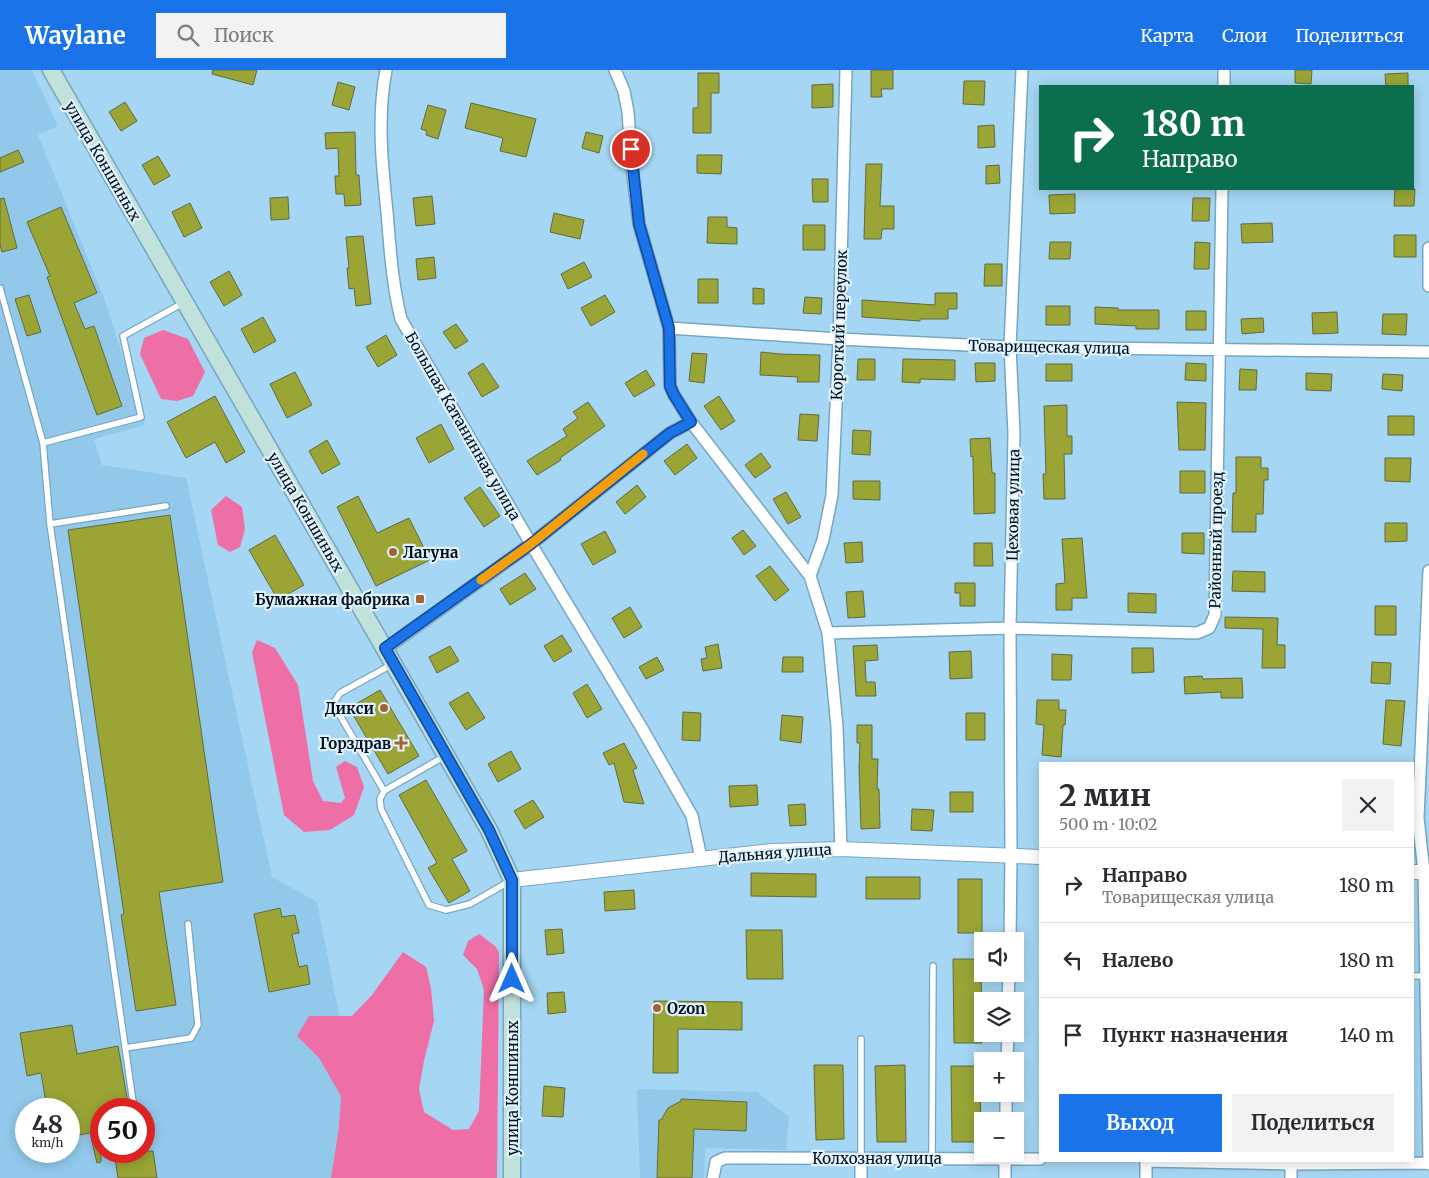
<!DOCTYPE html>
<html lang="ru">
<head>
<meta charset="utf-8">
<style>
  :root { --surface:#fff; --page:#f2f2f3; --text:#2b2b33; --muted:#7c7c81; --line:#e1e1e2; --accent:#1a73e8 }
  body { margin:0; font-family:Merriweather,serif; background:var(--page); color:var(--text); height:100vh; display:flex; flex-direction:column; font-size:19px; white-space:nowrap }
  * { box-sizing:border-box; margin:0 }
  p { font-size:16px; color:var(--muted) }
  .icon { flex:none; width:28px; height:28px; fill:none; stroke:currentColor; stroke-width:2; stroke-linecap:round; stroke-linejoin:round }
  .map { position:relative; flex:1; overflow:hidden }
  .details { position:absolute; left:1039px; top:692px; width:375px; height:400px; display:flex; flex-direction:column; background:var(--surface); border-radius:0px; box-shadow:0 2px 12px #0003 }
  .details>* { flex:none }
  .guide { position:absolute; left:1039px; top:15px; width:375px; height:105px; border-radius:0px; box-shadow:0 2px 12px #0003; background:#0b6e4f; color:#fff; overflow:hidden }
  .fabs { position:absolute; left:974px; top:862px; display:grid; gap:10px }
  .fabs a { display:grid; place-items:center; width:50px; height:50px; border-radius:0px; background:var(--surface); box-shadow:0 2px 12px #0003; font-size:25px }
  .speed { position:absolute; left:15px; top:1028px; display:flex; gap:10px; font-size:25px; font-weight:700; text-align:center }
  .speed>* { display:grid; place-content:center; width:65px; height:65px; border-radius:50%; background:var(--surface); box-shadow:0 2px 12px #0003; line-height:1 }
  .speed small { font-size:12px; font-weight:400 }
  .speed .limit { border:8px solid #d22; background:#fff; color:#111 }
  .pin { position:absolute; display:grid; place-items:center; width:42px; height:42px; color:#fff; margin:-21px; border:2px solid #fff; border-radius:50%; box-shadow:0 1px 5px #0007 }
  .me { position:absolute; width:55px; margin:-28px; rotate:0deg; stroke-linejoin:round; filter:drop-shadow(0 0 4px #0008) }
  .turn { display:flex; align-items:center; gap:18px; height:105px; padding:0 20px; font-size:22px }
  .turn .icon { width:65px; height:65px; stroke-width:2.5 }
  .turn b { display:block; font-size:35px; line-height:42px }
  .round { display:grid; place-items:center; flex:none; width:52px; height:52px; border-radius:0px; background:var(--page) }
  .head { display:flex; align-items:center; justify-content:space-between; height:85px; padding:0 20px }
  h1 { font-size:30px; font-weight:700; line-height:38px }
  .button { display:flex; gap:10px; margin-top:auto; padding:10px 20px }
  .button a { flex:1; height:58px; border-radius:0px; background:var(--accent); color:#fff; font-size:20px; font-weight:700; line-height:58px; text-align:center }
  .button a+a { background:var(--page); color:var(--text) }
  ul { padding:0; list-style:none }
  li { display:flex; align-items:center; gap:15px; height:75px; padding:0 20px; border-top:1px solid var(--line) }
  li div { flex:1 }
  li b { display:block; font-size:19px }
  li em { font-style:normal }
  header { display:flex; align-items:center; gap:30px; box-sizing:border-box; height:70px; padding:0 25px; background:var(--accent); color:#fff }
  header strong { font-size:24px }
  nav { display:flex; gap:28px; margin-inline-start:auto; font-size:18px }
  .search { width:350px; height:45px; background:var(--page); display:flex; align-items:center; gap:12px; box-sizing:border-box; padding:0 18px; border-radius:0px; color:var(--muted); font-size:19px }
  .map>svg:first-child { display:block }
  .built { fill:#92c9eb; fill-rule:evenodd }
  .forest { fill:#ee6ea6 }
  .building { fill:#9aa536; stroke:#63693d }
  .lines { fill:none; stroke-linecap:round; stroke-linejoin:round }
  .service-casing { stroke:#77a6c2; stroke-width:8 }
  .minor-casing { stroke:#77a6c2; stroke-width:14 }
  .tertiary-casing { stroke:#77a6c2; stroke-width:16 }
  .secondary-casing { stroke:#77a6c2; stroke-width:19 }
  .service { stroke:#fff; stroke-width:5.5 }
  .minor { stroke:#fff; stroke-width:11 }
  .tertiary { stroke:#fff; stroke-width:14 }
  .secondary { stroke:#c1e2db; stroke-width:16 }
  .route-casing { stroke:#114b97; stroke-width:12 }
  .route { stroke:#1a73e8; stroke-width:9 }
  .slow { stroke:#f59e0b; stroke-width:9 }
  .poi-dot { fill:#a56230; stroke:#dff2fe; stroke-width:2 }
  .labels { text-anchor:middle; dominant-baseline:central; stroke-width:4.5; stroke-linejoin:round; paint-order:stroke }
  .street-label { font-size:15px; fill:#010f19; stroke:#dff2fe }
  .poi-label { font-size:15px; font-weight:bold; fill:#010f19; stroke:#dff2fe; text-anchor:end }
</style>
</head>
<body>
<header>
<strong>Waylane</strong>
<div class="search"><svg class="icon" aria-label="search" viewBox="0 0 24 24"><circle cx="10" cy="10" r="6"/><path d="M15 15l6 6"/></svg>Поиск</div>
<nav><a>Карта</a><a>Слои</a><a>Поделиться</a></nav>
</header>
<div class="map">
<svg width="1429" height="1108" viewBox="0 0 1429 1108">
  <rect width="100%" height="100%" fill="#a5d6f3"/>
  <!-- built -->
  <path class="built" d="M 0,0 L 32,0 L 58,56 L 38,65 L 104,228 L 145,355 L 94,369 L 102,395 L 186,408 L 272,807 L 317,832 L 371,1108 L 0,1108 ZM 26,1039 L 69,1039 L 69,1081 L 26,1081 ZM 101,1039 L 144,1039 L 144,1081 L 101,1081 Z
    M 637,1019 L 757,1022 L 789,1047 L 786,1080 L 705,1078 L 704,1108 L 640,1108 Z"/>
  <!-- forest -->
  <path class="forest" d="M 163,260 L 188,269 L 205,302 L 193,326 L 177,331 L 161,329 L 140,284 L 144,268 Z
    M 226,426 L 242,437 L 245,459 L 240,477 L 230,482 L 218,475 L 211,440 Z
    M 257,570 L 275,578 L 298,615 L 313,711 L 323,731 L 341,733 L 345,728 L 336,697 L 345,691 L 357,697 L 364,717 L 354,745 L 330,760 L 304,762 L 284,745 L 252,582 Z
    M 479,864 L 495,876 L 499,882 L 497,1108 L 331,1108 L 339,1057 L 341,1026 L 319,988 L 297,966 L 309,946 L 352,946 L 372,925 L 403,882 L 426,897 L 431,918 L 434,951 L 424,991 L 419,1019 L 424,1042 L 453,1060 L 469,1059 L 479,1041 L 484,920 L 477,899 L 463,885 L 468,871 Z"/>
  <!-- building -->
  <path class="building" d="M 213,0 L 257,0 L 253,15 L 212,4 Z
    M 871,0 L 893,0 L 893,19 L 881,19 L 882,27 L 871,27 Z
    M 1295,0 L 1312,0 L 1311,14 L 1295,13 Z
    M 698,3 L 719,3 L 719,23 L 711,23 L 711,63 L 693,63 L 693,38 L 698,38 Z
    M 1408,3 L 1408,16 L 1386,16 L 1385,4 Z
    M 964,11 L 985,11 L 984,35 L 963,34 Z
    M 338,12 L 355,17 L 349,40 L 332,35 Z
    M 833,14 L 833,37 L 812,38 L 812,15 Z
    M 125,32 L 137,51 L 121,61 L 109,42 Z
    M 471,33 L 536,49 L 526,87 L 500,81 L 503,68 L 465,58 Z
    M 428,35 L 446,40 L 438,69 L 426,65 L 427,61 L 421,59 Z
    M 994,55 L 995,77 L 978,78 L 978,56 Z
    M 355,62 L 356,105 L 359,105 L 361,135 L 345,136 L 344,124 L 336,124 L 335,106 L 339,106 L 338,78 L 326,79 L 325,63 Z
    M 586,62 L 603,66 L 599,83 L 582,78 Z
    M 18,80 L 24,92 L 0,102 L 0,88 Z
    M 697,85 L 722,85 L 721,104 L 697,103 Z
    M 158,86 L 170,106 L 154,115 L 142,95 Z
    M 866,94 L 882,94 L 880,136 L 894,136 L 894,159 L 882,159 L 881,169 L 864,169 Z
    M 999,95 L 1000,113 L 986,114 L 986,96 Z
    M 812,109 L 828,109 L 828,132 L 813,132 Z
    M 1395,119 L 1415,119 L 1414,136 L 1394,136 Z
    M 1075,124 L 1075,143 L 1050,144 L 1049,125 Z
    M 432,126 L 435,154 L 416,156 L 413,128 Z
    M 288,127 L 289,149 L 271,150 L 270,128 Z
    M 4,128 L 17,178 L 2,182 L 0,175 L 0,129 Z
    M 1193,128 L 1210,128 L 1209,151 L 1192,151 Z
    M 190,133 L 202,158 L 184,167 L 172,142 Z
    M 61,137 L 97,223 L 74,233 L 85,259 L 94,256 L 122,336 L 97,345 L 47,207 L 50,206 L 27,152 Z
    M 554,143 L 584,150 L 580,169 L 550,162 Z
    M 708,147 L 727,147 L 727,157 L 737,158 L 737,174 L 707,173 Z
    M 1272,153 L 1273,172 L 1242,173 L 1241,154 Z
    M 803,155 L 825,155 L 825,180 L 803,180 Z
    M 1394,165 L 1416,165 L 1416,187 L 1394,187 Z
    M 363,166 L 371,234 L 356,236 L 354,218 L 349,219 L 347,198 L 349,198 L 346,167 Z
    M 1050,172 L 1071,172 L 1070,189 L 1049,189 Z
    M 1195,172 L 1210,173 L 1209,199 L 1194,199 Z
    M 434,187 L 436,208 L 418,210 L 416,189 Z
    M 584,192 L 592,207 L 568,219 L 561,204 Z
    M 985,194 L 1002,194 L 1002,216 L 984,216 Z
    M 229,201 L 242,225 L 224,236 L 210,212 Z
    M 698,209 L 718,209 L 718,233 L 698,233 Z
    M 753,218 L 764,219 L 764,234 L 753,234 Z
    M 935,223 L 957,223 L 957,239 L 948,239 L 948,249 L 920,249 L 920,251 L 862,247 L 862,230 L 935,235 Z
    M 29,225 L 41,262 L 27,266 L 15,229 Z
    M 605,225 L 615,242 L 591,256 L 581,238 Z
    M 805,227 L 822,228 L 821,244 L 803,243 Z
    M 1046,236 L 1070,236 L 1070,255 L 1046,255 Z
    M 1095,237 L 1118,238 L 1118,240 L 1159,240 L 1159,259 L 1136,259 L 1136,256 L 1095,254 Z
    M 1186,241 L 1206,241 L 1206,260 L 1186,260 Z
    M 1337,242 L 1338,263 L 1313,264 L 1312,243 Z
    M 1383,244 L 1407,244 L 1406,265 L 1382,264 Z
    M 263,247 L 276,271 L 254,283 L 241,259 Z
    M 1263,248 L 1264,262 L 1242,264 L 1241,249 Z
    M 456,254 L 468,271 L 455,279 L 443,262 Z
    M 386,265 L 397,285 L 378,297 L 366,277 Z
    M 761,282 L 780,284 L 820,285 L 819,312 L 797,312 L 798,307 L 760,305 Z
    M 692,283 L 707,284 L 704,313 L 689,311 Z
    M 858,289 L 875,289 L 875,310 L 857,310 Z
    M 903,289 L 955,290 L 955,310 L 920,309 L 920,313 L 902,312 Z
    M 483,293 L 499,317 L 482,327 L 468,303 Z
    M 975,293 L 995,293 L 995,311 L 976,312 Z
    M 1186,293 L 1206,294 L 1206,311 L 1185,310 Z
    M 1046,294 L 1072,294 L 1072,311 L 1046,311 Z
    M 1240,299 L 1257,300 L 1256,320 L 1239,320 Z
    M 646,300 L 655,315 L 634,327 L 625,313 Z
    M 295,302 L 312,335 L 287,348 L 270,314 Z
    M 1306,303 L 1332,304 L 1331,321 L 1306,320 Z
    M 1383,304 L 1403,305 L 1402,321 L 1382,319 Z
    M 215,326 L 245,382 L 226,393 L 215,372 L 186,388 L 167,352 Z
    M 719,326 L 735,351 L 721,360 L 704,336 Z
    M 588,332 L 605,356 L 560,388 L 561,390 L 537,405 L 527,391 L 567,366 L 563,359 L 578,348 L 573,342 Z
    M 1177,332 L 1206,333 L 1205,380 L 1179,380 Z
    M 1067,335 L 1067,366 L 1072,366 L 1072,384 L 1064,384 L 1065,429 L 1044,429 L 1043,404 L 1046,404 L 1044,336 Z
    M 800,344 L 819,345 L 817,371 L 798,370 Z
    M 1388,346 L 1414,346 L 1414,365 L 1388,365 Z
    M 441,354 L 454,379 L 429,393 L 416,368 Z
    M 853,360 L 871,361 L 870,385 L 852,384 Z
    M 990,368 L 992,403 L 995,403 L 995,443 L 974,444 L 973,386 L 971,387 L 970,369 Z
    M 327,370 L 340,394 L 322,404 L 309,381 Z
    M 687,374 L 697,388 L 675,405 L 664,391 Z
    M 761,383 L 771,397 L 755,408 L 745,395 Z
    M 1236,387 L 1261,387 L 1261,398 L 1268,398 L 1268,410 L 1264,410 L 1263,444 L 1256,444 L 1256,462 L 1232,462 L 1233,423 L 1236,423 Z
    M 1385,388 L 1411,388 L 1410,412 L 1385,411 Z
    M 1180,401 L 1205,401 L 1205,423 L 1180,423 Z
    M 853,411 L 880,411 L 880,430 L 853,429 Z
    M 637,415 L 646,427 L 625,444 L 616,432 Z
    M 480,417 L 500,446 L 484,457 L 464,428 Z
    M 786,422 L 801,447 L 788,454 L 773,429 Z
    M 358,426 L 377,463 L 409,448 L 430,490 L 376,516 L 337,437 Z
    M 170,445 L 223,812 L 159,822 L 176,935 L 136,941 L 121,845 L 124,844 L 68,460 Z
    M 1385,453 L 1407,453 L 1407,471 L 1385,472 Z
    M 743,460 L 756,476 L 744,485 L 732,468 Z
    M 605,461 L 616,482 L 593,495 L 581,474 Z
    M 1182,463 L 1204,463 L 1204,484 L 1182,483 Z
    M 275,465 L 304,515 L 278,530 L 249,480 Z
    M 1082,468 L 1087,528 L 1072,528 L 1072,540 L 1056,540 L 1056,514 L 1065,513 L 1062,469 Z
    M 862,472 L 863,492 L 846,493 L 844,473 Z
    M 974,473 L 992,473 L 993,496 L 974,496 Z
    M 770,496 L 789,520 L 775,531 L 756,506 Z
    M 1233,501 L 1265,502 L 1265,522 L 1232,521 Z
    M 525,503 L 536,519 L 510,535 L 500,519 Z
    M 955,513 L 975,513 L 975,536 L 960,536 L 960,523 L 955,523 Z
    M 863,521 L 865,547 L 848,548 L 846,522 Z
    M 1128,523 L 1156,524 L 1156,543 L 1128,542 Z
    M 1375,536 L 1396,536 L 1396,565 L 1375,565 Z
    M 630,537 L 642,557 L 624,568 L 612,548 Z
    M 1225,547 L 1278,548 L 1277,575 L 1285,575 L 1285,598 L 1262,598 L 1263,559 L 1225,558 Z
    M 562,565 L 572,581 L 554,592 L 544,576 Z
    M 718,574 L 722,598 L 703,601 L 701,589 L 707,588 L 705,577 Z
    M 877,575 L 878,590 L 865,591 L 866,612 L 875,612 L 876,626 L 856,626 L 853,576 Z
    M 450,576 L 459,591 L 437,603 L 429,587 Z
    M 1132,578 L 1153,578 L 1154,602 L 1132,603 Z
    M 971,581 L 972,608 L 950,609 L 949,582 Z
    M 1052,584 L 1072,585 L 1071,610 L 1052,610 Z
    M 657,587 L 664,600 L 646,609 L 639,597 Z
    M 783,587 L 803,587 L 803,602 L 782,602 Z
    M 1372,592 L 1391,593 L 1390,614 L 1371,613 Z
    M 1202,606 L 1203,609 L 1242,608 L 1243,628 L 1221,628 L 1221,622 L 1185,624 L 1184,607 Z
    M 587,614 L 602,639 L 587,648 L 573,623 Z
    M 380,620 L 419,686 L 388,704 L 349,638 Z
    M 468,622 L 485,648 L 466,660 L 449,633 Z
    M 1037,630 L 1059,630 L 1059,640 L 1066,640 L 1065,655 L 1063,655 L 1061,687 L 1042,685 L 1044,655 L 1036,654 Z
    M 1386,630 L 1405,631 L 1401,676 L 1383,674 Z
    M 683,642 L 701,643 L 700,671 L 682,670 Z
    M 966,643 L 985,643 L 985,670 L 966,670 Z
    M 782,645 L 803,647 L 801,673 L 780,670 Z
    M 857,655 L 872,655 L 872,689 L 878,689 L 877,719 L 879,719 L 880,758 L 861,759 L 859,698 L 860,673 L 857,673 Z
    M 624,673 L 637,698 L 633,700 L 644,734 L 624,732 L 614,693 L 609,695 L 603,683 Z
    M 511,681 L 521,699 L 498,712 L 488,694 Z
    M 426,710 L 467,781 L 452,789 L 470,821 L 449,833 L 428,798 L 437,793 L 399,725 Z
    M 757,715 L 758,735 L 730,737 L 729,716 Z
    M 950,722 L 973,722 L 973,742 L 950,742 Z
    M 533,730 L 544,747 L 525,759 L 514,741 Z
    M 805,734 L 806,755 L 790,756 L 788,735 Z
    M 912,739 L 934,740 L 932,761 L 911,760 Z
    M 751,803 L 816,804 L 816,827 L 751,826 Z
    M 866,807 L 920,807 L 920,829 L 866,829 Z
    M 958,809 L 982,809 L 982,863 L 958,863 Z
    M 634,820 L 635,839 L 605,841 L 604,822 Z
    M 280,838 L 282,847 L 295,845 L 299,863 L 292,864 L 299,897 L 307,895 L 310,914 L 269,922 L 254,844 Z
    M 562,859 L 564,883 L 547,885 L 545,860 Z
    M 746,860 L 782,860 L 783,909 L 747,909 Z
    M 953,889 L 981,889 L 982,973 L 954,973 Z
    M 564,922 L 566,942 L 548,944 L 547,923 Z
    M 654,931 L 742,932 L 742,960 L 678,959 L 678,1003 L 653,1003 Z
    M 72,955 L 77,984 L 118,976 L 129,1039 L 101,1039 L 101,1092 L 97,1093 L 90,1063 L 69,1067 L 69,1039 L 47,1039 L 41,1003 L 27,1006 L 20,963 Z
    M 814,995 L 843,995 L 844,1069 L 816,1070 Z
    M 905,995 L 906,1072 L 877,1072 L 875,996 Z
    M 951,996 L 980,996 L 981,1072 L 952,1072 Z
    M 544,1016 L 565,1018 L 563,1047 L 542,1046 Z
    M 681,1029 L 747,1032 L 746,1061 L 694,1059 L 692,1108 L 657,1108 L 659,1050 L 661,1050 L 668,1038 L 681,1031 Z
    M 114,1081 L 153,1081 L 157,1108 L 118,1108 Z"/>
  <g class="lines">
    <defs>
      <path id="service" d="M 0,218 L 43,373 L 50,454 L 166,436
        M 43,373 L 141,347 L 123,266 L 183,233
        M 50,454 L 134,1039
        M 445,686 L 384,721 L 380,729 L 381,739 L 429,835 L 446,840 L 470,834 L 510,811
        M 384,721 L 338,642 L 335,631 L 340,623 L 391,595
        M 1412,906 L 1425,906
        M 861,969 L 861,1088
        M 125,978 L 191,968 L 198,955 L 188,854
        M 932,1089 L 933,896"/>
      <path id="minor" d="M 386,0 C 377,47 382,95 387,142 C 390,178 392,213 401,249 L 531,474 L 640,655 L 692,746 L 701,788
        M 615,0 L 624,21 L 628,42 L 632,98 L 639,154 L 669,258 L 670,316 L 674,325 L 691,352 L 810,506 L 828,563 L 837,657 L 841,779
        M 1224,16 L 1224,0
        M 1429,178 L 1429,216
        M 669,258 L 839,269 L 1010,277 L 1429,282
        M 1429,501 L 1418,748 L 1424,802 L 1429,1094
        M 810,506 L 823,470 L 832,425 L 839,269 L 846,0
        M 828,563 L 1010,558 L 1197,563 L 1209,558 L 1215,545 L 1222,119
        M 385,579 L 531,474 L 670,363 L 691,352
        M 1010,871 L 1011,785 L 1010,558 L 1014,363 L 1010,277 L 1022,0
        M 1008,931 L 1009,904
        M 1007,991 L 1008,964
        M 1006,1051 L 1006,1024
        M 1146,1091 L 1146,1108
        M 1147,1091 L 1291,1094 L 1429,1093
        M 1291,1094 L 1291,1108
        M 713,1108 L 716,1092 L 725,1088 L 1040,1089
        M 861,1108 L 861,1088
        M 1005,1108 L 1005,1084"/>
      <path id="tertiary" d="M 1412,802 L 1429,802
        M 512,810 L 772,781 L 841,779 L 1040,787"/>
      <path id="secondary" d="M 51,0 L 489,760 L 512,810 L 512,1108"/>
    </defs>
    <!-- service casing -->
    <use href="#service" class="service-casing"/>
    <!-- minor casing -->
    <use href="#minor" class="minor-casing"/>
    <!-- tertiary casing -->
    <use href="#tertiary" class="tertiary-casing"/>
    <!-- secondary casing -->
    <use href="#secondary" class="secondary-casing"/>
    <!-- service -->
    <use href="#service" class="service"/>
    <!-- minor -->
    <use href="#minor" class="minor"/>
    <!-- tertiary -->
    <use href="#tertiary" class="tertiary"/>
    <!-- secondary -->
    <use href="#secondary" class="secondary"/>
  </g>
  <g class="lines">
    <defs>
      <path id="route" d="M 512,909 L 512,810 L 489,760 L 385,578 L 531,474 L 670,363 L 691,352 L 674,325 L 670,316 L 669,258 L 639,154 L 631,79"/>
    </defs>
    <!-- route casing -->
    <use href="#route" class="route-casing"/>
    <!-- route -->
    <use href="#route" class="route"/>
    <!-- slow -->
    <path class="slow" d="M 481,510 L 531,474 L 643,384"/>
  </g>
  <!-- markers -->
  <g class="poi-dot">
    <circle cx="393" cy="482" r="5"/>
    <rect x="415" y="524" width="10" height="10" rx="2.5"/>
    <circle cx="384" cy="638" r="5"/>
    <path d="M398.5 665.5h5v5h5v5h-5v5h-5v-5h-5v-5h5z"/>
    <circle cx="657" cy="938" r="5"/>
  </g>
  <g class="labels">
    <!-- street labels -->
    <g class="street-label">
      <text transform="translate(103 91) rotate(60)">улица Коншиных</text>
      <text transform="translate(839 255) rotate(-88)">Короткий переулок</text>
      <text transform="translate(1049 277) rotate(1)">Товарищеская улица</text>
      <text transform="translate(463 356) rotate(60)">Большая Катанинная улица</text>
      <text transform="translate(1013 435) rotate(-89)">Цеховая улица</text>
      <text transform="translate(306 442) rotate(60)">улица Коншиных</text>
      <text transform="translate(1216 470) rotate(-89)">Районный проезд</text>
      <text transform="translate(775 783) rotate(-4)">Дальняя улица</text>
      <text transform="translate(512 1018) rotate(-90)">улица Коншиных</text>
      <text x="877" y="1088">Колхозная улица</text>
    </g>
    <!-- poi labels -->
    <g class="poi-label">
      <text x="403" y="482" text-anchor="start">Лагуна</text>
      <text x="410" y="529">Бумажная фабрика</text>
      <text x="374" y="638">Дикси</text>
      <text x="391" y="673">Горздрав</text>
      <text x="667" y="938" text-anchor="start">Ozon</text>
    </g>
  </g>
</svg>
<div class="fabs">
<a><svg class="icon" aria-label="sound" viewBox="0 0 24 24"><path d="M4 9h4l5-4v14l-5-4H4zM17 9q2 3 0 6"/></svg></a>
<a><svg class="icon" aria-label="layers" viewBox="0 0 24 24"><path d="M12 4l9 5-9 5-9-5zM3 14l9 5 9-5"/></svg></a>
<a>+</a>
<a>−</a>
</div>
<div class="speed"><div>48<small>km/h</small></div><div class="limit">50</div></div>
<div class="pin" style="left:631px;top:79px;background:#d93025"><svg class="icon" aria-label="arrive" viewBox="0 0 24 24"><path d="M6 21V4h12l-3 4 3 4H6"/></svg></div>
<svg class="me" style="left:512px;top:909px" viewBox="-20 -20 40 40"><path d="M0-17L14 15 0 8-14 15z" fill="#1a73e8" stroke="#fff" stroke-width="4"/></svg>
<div class="guide">
<div class="turn"><svg class="icon" aria-label="right" viewBox="0 0 24 24"><path d="M7 20v-9h11M14 6l5 5-5 5"/></svg><div><b>180 m</b>Направо</div></div>
</div>
<section class="details">
<div class="head"><div><h1>2 мин</h1><p>500 m · 10:02</p></div><a class="round"><svg class="icon" aria-label="close" viewBox="0 0 24 24"><path d="M6 6l12 12M18 6L6 18"/></svg></a></div>
<ul>
<li><svg class="icon" aria-label="right" viewBox="0 0 24 24"><path d="M7 20v-9h11M14 6l5 5-5 5"/></svg><div><b>Направо</b><p>Товарищеская улица</p></div><em>180 m</em></li>
<li><svg class="icon" aria-label="left" viewBox="0 0 24 24"><path d="M17 20v-9H6M10 6l-5 5 5 5"/></svg><div><b>Налево</b></div><em>180 m</em></li>
<li><svg class="icon" aria-label="arrive" viewBox="0 0 24 24"><path d="M6 21V4h12l-3 4 3 4H6"/></svg><div><b>Пункт назначения</b></div><em>140 m</em></li>
</ul>
<div class="button"><a>Выход</a><a>Поделиться</a></div>
</section>
</div>
</body>
</html>
